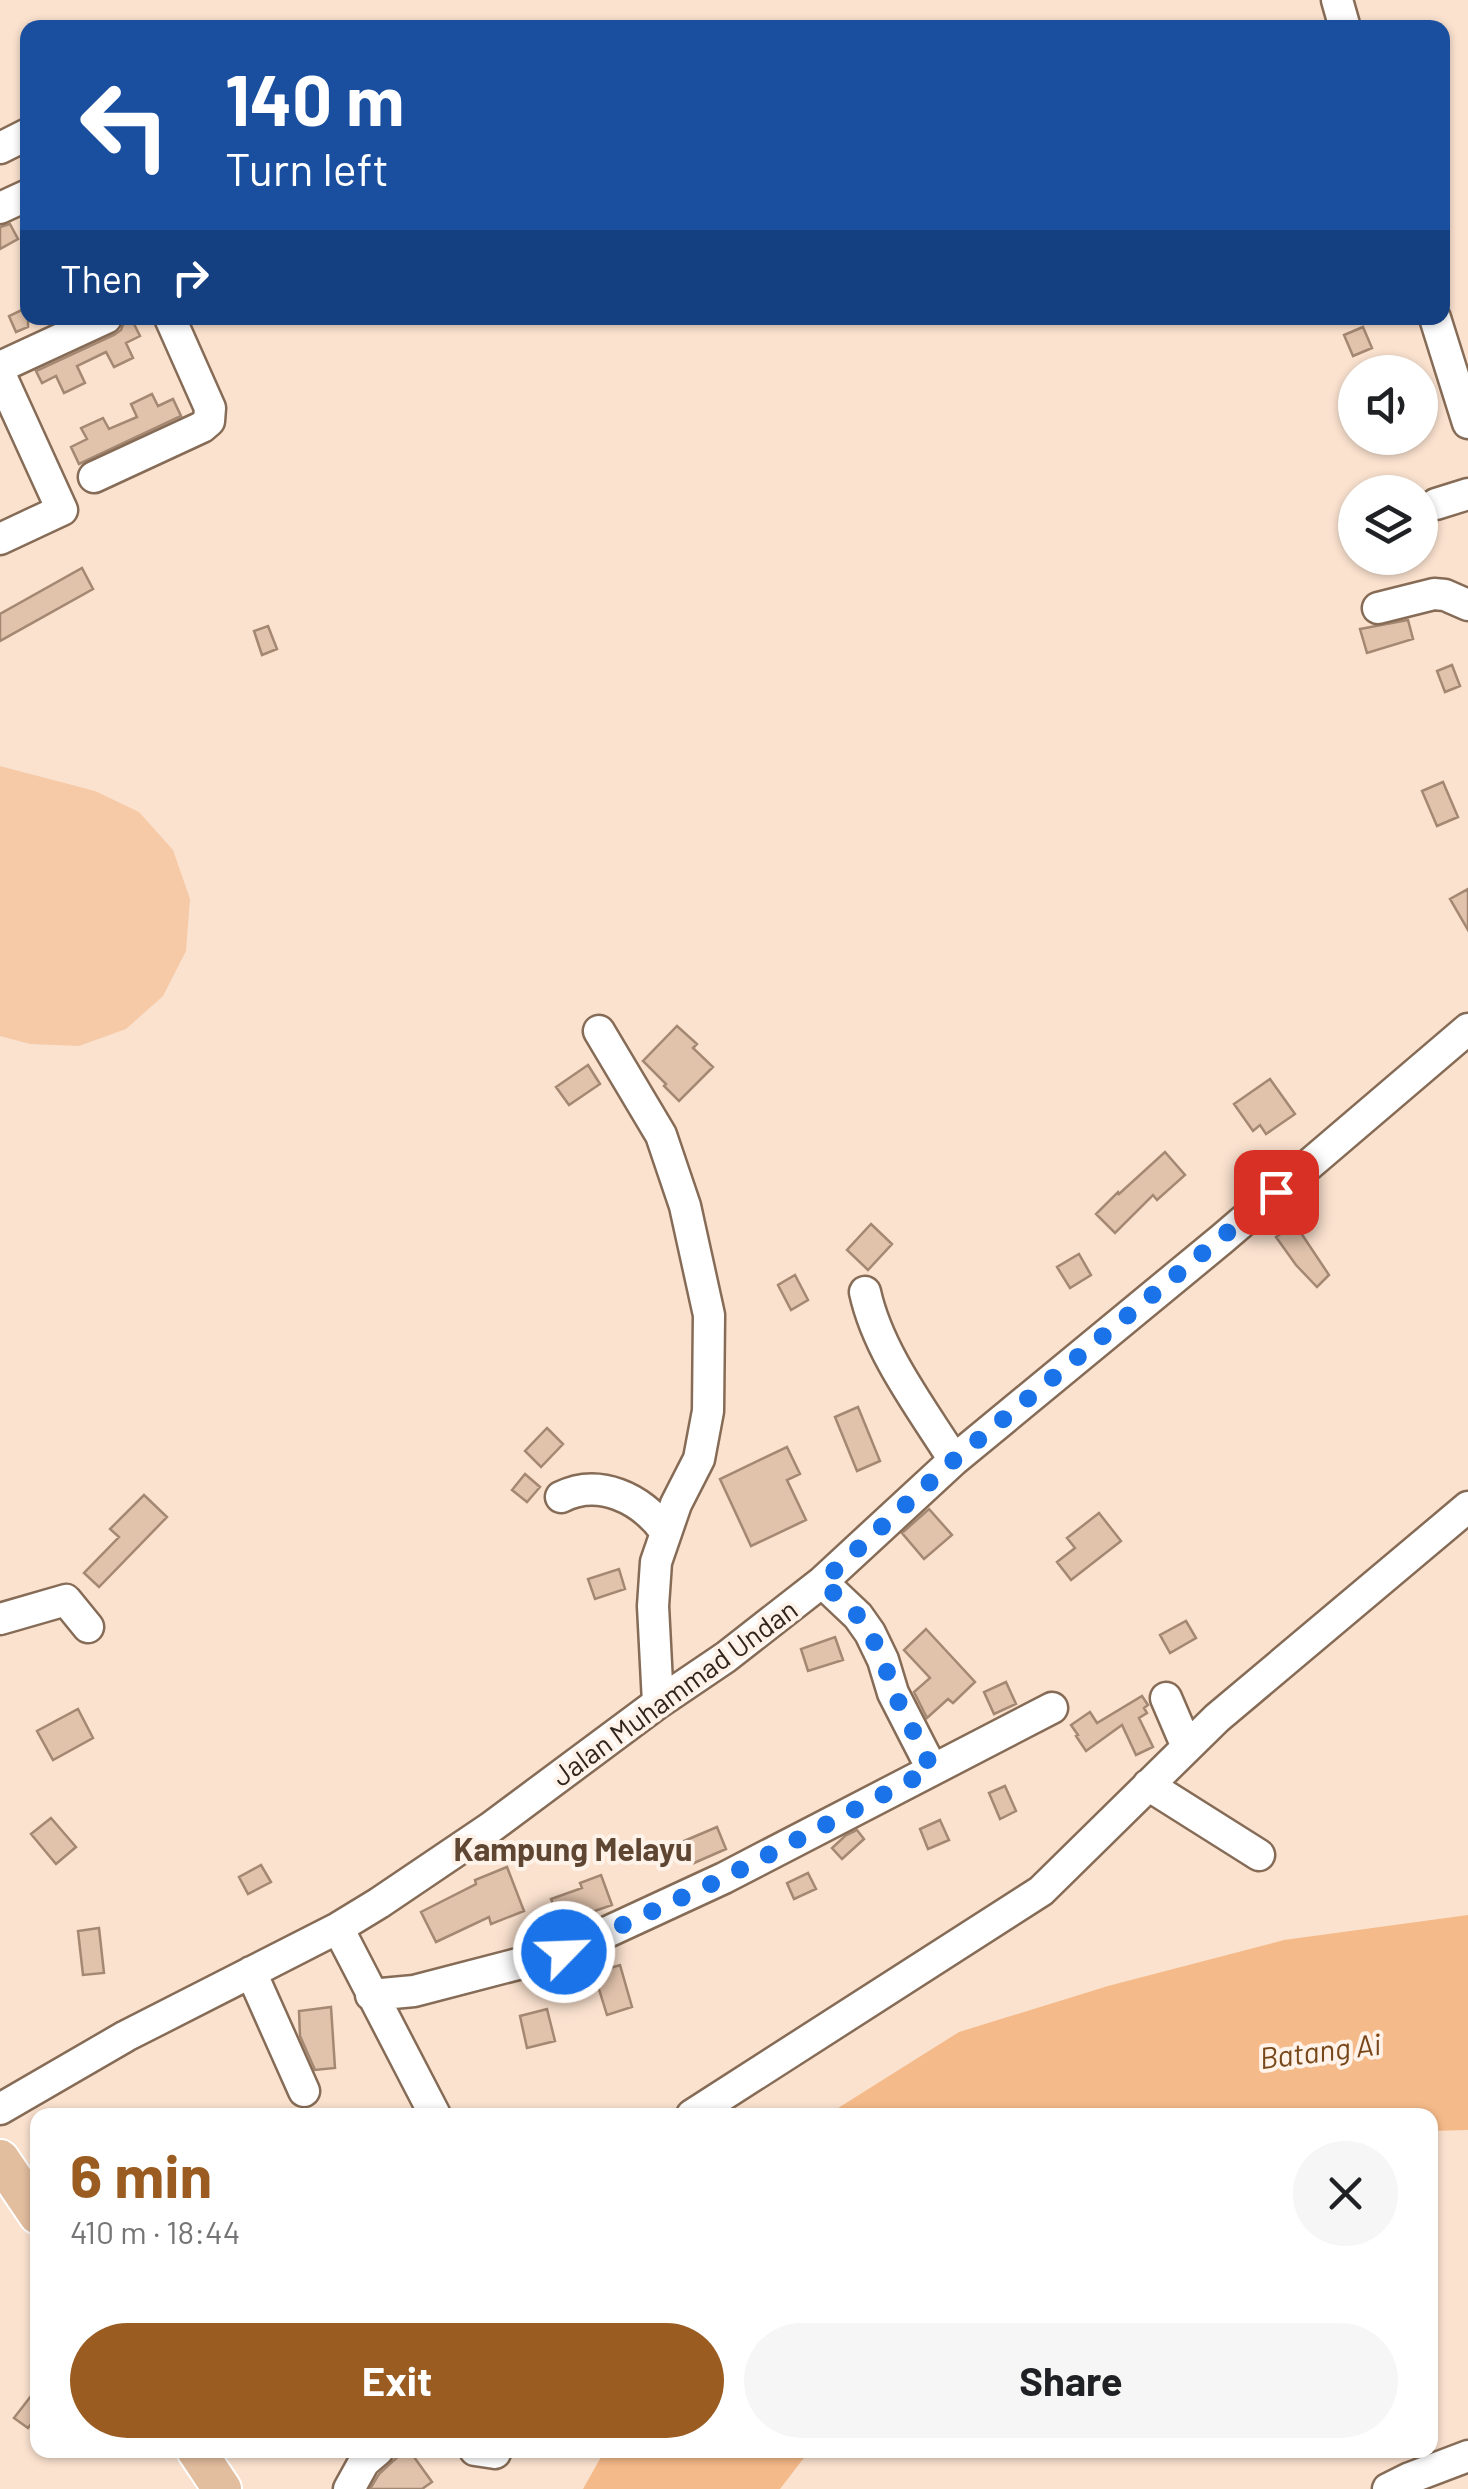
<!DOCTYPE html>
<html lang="en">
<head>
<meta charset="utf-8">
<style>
  :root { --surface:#fff; --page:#f6f6f6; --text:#202124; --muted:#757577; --accent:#9a5c21 }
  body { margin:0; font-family:Barlow,sans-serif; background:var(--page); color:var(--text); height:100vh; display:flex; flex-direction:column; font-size:38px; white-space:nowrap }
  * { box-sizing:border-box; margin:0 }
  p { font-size:32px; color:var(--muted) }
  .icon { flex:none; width:55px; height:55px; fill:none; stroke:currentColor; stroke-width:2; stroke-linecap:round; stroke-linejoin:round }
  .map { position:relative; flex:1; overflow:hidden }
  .drawer { position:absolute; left:30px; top:2108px; width:1408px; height:350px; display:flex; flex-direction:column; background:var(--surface); border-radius:20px; box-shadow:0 2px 8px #0004 }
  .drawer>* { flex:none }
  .hud { position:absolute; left:20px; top:20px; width:1430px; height:305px; border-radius:20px; box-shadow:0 2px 8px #0004; background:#1a4fa0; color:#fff; overflow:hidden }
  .tools { position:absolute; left:1338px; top:355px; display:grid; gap:20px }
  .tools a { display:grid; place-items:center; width:100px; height:100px; border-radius:50%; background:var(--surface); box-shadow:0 2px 8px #0004; font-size:50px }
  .pin { position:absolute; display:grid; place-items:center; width:85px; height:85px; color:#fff; margin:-42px; border-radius:20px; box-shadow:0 5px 15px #0006 }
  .me { position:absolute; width:110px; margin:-55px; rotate:66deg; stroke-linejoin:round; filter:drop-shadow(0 0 8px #0008) }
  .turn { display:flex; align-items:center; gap:35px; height:210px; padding:0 40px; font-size:45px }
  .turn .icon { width:130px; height:130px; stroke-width:2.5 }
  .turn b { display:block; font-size:70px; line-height:85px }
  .then { display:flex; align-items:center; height:95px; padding:0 40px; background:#0003; gap:20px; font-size:38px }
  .round { display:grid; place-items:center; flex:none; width:105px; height:105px; border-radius:52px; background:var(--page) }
  .head { display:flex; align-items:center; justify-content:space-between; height:170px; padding:0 40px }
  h1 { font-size:60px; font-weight:700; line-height:75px; color:var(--accent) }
  .button { display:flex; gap:20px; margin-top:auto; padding:20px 40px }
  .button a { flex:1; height:115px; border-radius:60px; background:var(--accent); color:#fff; font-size:40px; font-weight:700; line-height:115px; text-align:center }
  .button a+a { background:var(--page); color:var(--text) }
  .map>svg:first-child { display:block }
  .green { fill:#f6caa7 }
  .water { fill:#f5ba89 }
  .building { fill:#e1c3ac; stroke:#a48872; stroke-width:2.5 }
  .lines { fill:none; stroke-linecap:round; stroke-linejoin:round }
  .minor-casing { stroke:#866c56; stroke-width:35 }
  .major-casing { stroke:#fff; stroke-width:42 }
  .minor { stroke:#fff; stroke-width:30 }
  .major { stroke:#e2bd9e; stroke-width:38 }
  .route { stroke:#1a73e8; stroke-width:18; stroke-dasharray:0 32.4 }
  .labels { text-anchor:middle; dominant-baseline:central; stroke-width:8; stroke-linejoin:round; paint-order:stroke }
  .street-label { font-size:28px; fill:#31261d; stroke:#fff2e9 }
  .water-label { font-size:30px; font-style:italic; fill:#774619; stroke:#fff2e9 }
  .quarter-label { font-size:32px; font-weight:bold; fill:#5f4632; stroke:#fff2e9 }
</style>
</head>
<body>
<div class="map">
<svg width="1468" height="2489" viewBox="0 0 1468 2489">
  <rect width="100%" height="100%" fill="#fbe2cf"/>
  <!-- green -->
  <path class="green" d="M 0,766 L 95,791 L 139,812 L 173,850 L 190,899 L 186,951 L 163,996 L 126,1029 L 79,1046 L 30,1044 L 0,1036 Z"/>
  <!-- water -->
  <path class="water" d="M 1468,1915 L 1468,2130 L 1430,2131 L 1430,2115 L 827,2115 L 959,2032 L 1108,1986 L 1284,1940 Z
    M 605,2450 L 810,2450 L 780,2489 L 583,2489 Z"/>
  <!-- building -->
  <path class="building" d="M 10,224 L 18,239 L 0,249 L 0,227 Z
    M 28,307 L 28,327 L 16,332 L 9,316 Z
    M 132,320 L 140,336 L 126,343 L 133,358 L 114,367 L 106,352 L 77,366 L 85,383 L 64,393 L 56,376 L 42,383 L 36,371 L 114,335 L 121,330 L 124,322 Z
    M 1363,327 L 1372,348 L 1353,356 L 1344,335 Z
    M 152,394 L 158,406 L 173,399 L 181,416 L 79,464 L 71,447 L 87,439 L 81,428 L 103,418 L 109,429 L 137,417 L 131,404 Z
    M 82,568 L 93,589 L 0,641 L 0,614 Z
    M 1408,620 L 1413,639 L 1367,653 L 1360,629 Z
    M 268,626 L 277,649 L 262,655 L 254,631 Z
    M 1452,665 L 1460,686 L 1445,692 L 1437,671 Z
    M 1443,782 L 1458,817 L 1437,826 L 1422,791 Z
    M 1468,889 L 1468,930 L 1450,899 Z
    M 677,1026 L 697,1044 L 693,1048 L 713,1067 L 679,1101 L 664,1086 L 666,1084 L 643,1061 Z
    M 588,1065 L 600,1084 L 569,1105 L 556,1087 Z
    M 1270,1079 L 1295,1114 L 1266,1134 L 1260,1125 L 1253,1131 L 1234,1104 Z
    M 1165,1152 L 1185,1175 L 1157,1200 L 1153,1195 L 1115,1233 L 1096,1214 L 1118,1192 L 1119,1194 Z
    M 871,1224 L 892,1244 L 868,1270 L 847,1250 Z
    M 1295,1224 L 1329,1275 L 1317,1287 L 1296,1265 L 1276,1237 Z
    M 1079,1254 L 1091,1275 L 1070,1288 L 1057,1267 Z
    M 795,1275 L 808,1300 L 791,1310 L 778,1285 Z
    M 858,1407 L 880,1461 L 857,1471 L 835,1417 Z
    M 547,1428 L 563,1444 L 541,1467 L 525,1451 Z
    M 787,1447 L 800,1474 L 787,1480 L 806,1520 L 751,1546 L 720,1479 Z
    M 525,1474 L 540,1487 L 527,1502 L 512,1490 Z
    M 144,1495 L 167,1517 L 99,1587 L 84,1573 L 119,1537 L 110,1529 Z
    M 929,1509 L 952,1535 L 924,1559 L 902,1533 Z
    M 1099,1513 L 1121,1541 L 1071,1580 L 1057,1562 L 1075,1548 L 1067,1538 Z
    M 619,1569 L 625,1589 L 595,1599 L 588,1579 Z
    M 1186,1621 L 1196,1638 L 1170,1653 L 1160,1635 Z
    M 926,1629 L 975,1682 L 953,1703 L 948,1699 L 927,1718 L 914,1692 L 930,1678 L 904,1650 Z
    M 835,1637 L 843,1660 L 808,1671 L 801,1649 Z
    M 1006,1682 L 1016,1704 L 994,1714 L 984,1692 Z
    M 1142,1696 L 1148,1705 L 1144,1708 L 1147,1713 L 1139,1718 L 1153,1747 L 1136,1755 L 1122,1725 L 1086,1751 L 1076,1736 L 1078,1735 L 1071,1725 L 1090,1712 L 1097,1723 Z
    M 78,1709 L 93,1738 L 53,1760 L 37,1731 Z
    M 1005,1786 L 1016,1811 L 1000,1819 L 989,1793 Z
    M 51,1818 L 76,1847 L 56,1864 L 31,1834 Z
    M 940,1820 L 949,1840 L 928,1849 L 920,1829 Z
    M 717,1827 L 726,1849 L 694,1863 L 684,1841 Z
    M 857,1830 L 864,1839 L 842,1859 L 832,1848 L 845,1836 Z
    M 261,1865 L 271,1882 L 248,1894 L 239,1877 Z
    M 507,1867 L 524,1911 L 491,1924 L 489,1917 L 436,1942 L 421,1912 L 476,1884 L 475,1880 Z
    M 808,1873 L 816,1889 L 794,1899 L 787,1883 Z
    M 601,1875 L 612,1905 L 586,1914 L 588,1920 L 564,1931 L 551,1899 L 582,1888 L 580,1883 Z
    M 99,1928 L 104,1973 L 83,1975 L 78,1931 Z
    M 620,1965 L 632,2007 L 607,2015 L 594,1973 Z
    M 331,2007 L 335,2068 L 315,2070 L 300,2036 L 299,2011 Z
    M 547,2009 L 555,2041 L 527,2048 L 520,2016 Z
    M 38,2387 L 38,2415 L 28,2428 L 14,2418 Z
    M 405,2450 L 409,2450 L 432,2482 L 422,2489 L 370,2489 L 379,2474 Z"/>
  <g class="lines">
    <defs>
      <path id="minor" d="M 1337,0 L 1345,28
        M 0,148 L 28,134
        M 0,208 L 28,195
        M 1435,318 L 1468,423
        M 0,367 L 106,318
        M 0,374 L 62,510 L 0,539
        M 94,477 L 202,427 L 209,421 L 210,408 L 170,318
        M 1436,504 L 1468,494
        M 1378,608 L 1434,594 L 1445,595 L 1468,605
        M 599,1031 L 661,1135 L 685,1206 L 709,1315 L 708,1411 L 699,1459 L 676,1504 L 656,1562 L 653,1606 L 658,1703
        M 865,1292 C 878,1352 922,1409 954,1460
        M 561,1497 C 599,1478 641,1498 665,1531
        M 822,1582 L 858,1616 L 870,1633 L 883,1660 L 893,1693 L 932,1769
        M 0,1619 L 66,1600 L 88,1627
        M 1166,1698 L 1187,1747
        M 1148,1785 L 1259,1855
        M 338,1928 L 435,2115
        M 251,1972 L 304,2091
        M 371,1995 L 414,1991 L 564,1952 L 724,1878 L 1052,1708
        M 0,2109 L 126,2036 L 338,1928 L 379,1903 L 490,1828 L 658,1703 L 726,1657 L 822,1582 L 954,1460 L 1222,1239 L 1468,1029
        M 692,2115 L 1041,1891 L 1217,1718 L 1468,1507
        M 475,2450 L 495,2453
        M 349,2489 L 364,2462 L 378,2450
        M 1388,2489 L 1410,2478 L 1468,2456"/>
      <path id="major" d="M 0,2159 L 38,2215
        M 196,2450 L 222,2489"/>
    </defs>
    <!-- minor casing -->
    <use href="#minor" class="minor-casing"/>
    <!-- major casing -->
    <use href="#major" class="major-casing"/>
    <!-- minor -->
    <use href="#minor" class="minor"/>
    <!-- major -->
    <use href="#major" class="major"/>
  </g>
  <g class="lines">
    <!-- route -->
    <path class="route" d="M 564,1952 L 724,1878 L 932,1769 L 894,1693 L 883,1660 L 870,1633 L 858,1616 L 822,1582 L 954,1460 L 1276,1192"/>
  </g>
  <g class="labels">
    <!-- street labels -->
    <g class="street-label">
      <text transform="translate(674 1692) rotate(-36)">Jalan Muhammad Undan</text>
    </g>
    <!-- water labels -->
    <g class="water-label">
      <text transform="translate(1320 2050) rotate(-7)">Batang Ai</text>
    </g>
    <!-- quarter labels -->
    <g class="quarter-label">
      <text x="573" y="1848">Kampung Melayu</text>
    </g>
  </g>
</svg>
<div class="tools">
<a><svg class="icon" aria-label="sound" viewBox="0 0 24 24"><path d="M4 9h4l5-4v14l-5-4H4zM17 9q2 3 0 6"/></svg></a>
<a><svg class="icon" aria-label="layers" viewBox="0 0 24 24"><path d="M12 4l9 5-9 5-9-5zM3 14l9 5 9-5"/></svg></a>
</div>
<div class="pin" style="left:1276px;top:1192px;background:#d93025"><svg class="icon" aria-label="arrive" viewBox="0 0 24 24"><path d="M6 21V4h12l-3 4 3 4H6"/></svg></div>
<svg class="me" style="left:564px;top:1952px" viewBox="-20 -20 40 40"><circle r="17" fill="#1a73e8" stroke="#fff" stroke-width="3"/><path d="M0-11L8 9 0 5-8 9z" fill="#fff"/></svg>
<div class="hud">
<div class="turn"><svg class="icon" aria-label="left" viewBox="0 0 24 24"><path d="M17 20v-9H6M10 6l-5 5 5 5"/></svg><div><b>140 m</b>Turn left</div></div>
<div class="then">Then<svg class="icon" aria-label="right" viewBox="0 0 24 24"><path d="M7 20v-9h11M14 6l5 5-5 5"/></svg></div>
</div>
<section class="drawer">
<div class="head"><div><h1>6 min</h1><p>410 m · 18:44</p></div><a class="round"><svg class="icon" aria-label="close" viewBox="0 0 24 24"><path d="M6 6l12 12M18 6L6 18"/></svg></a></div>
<div class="button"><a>Exit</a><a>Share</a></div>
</section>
</div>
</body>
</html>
